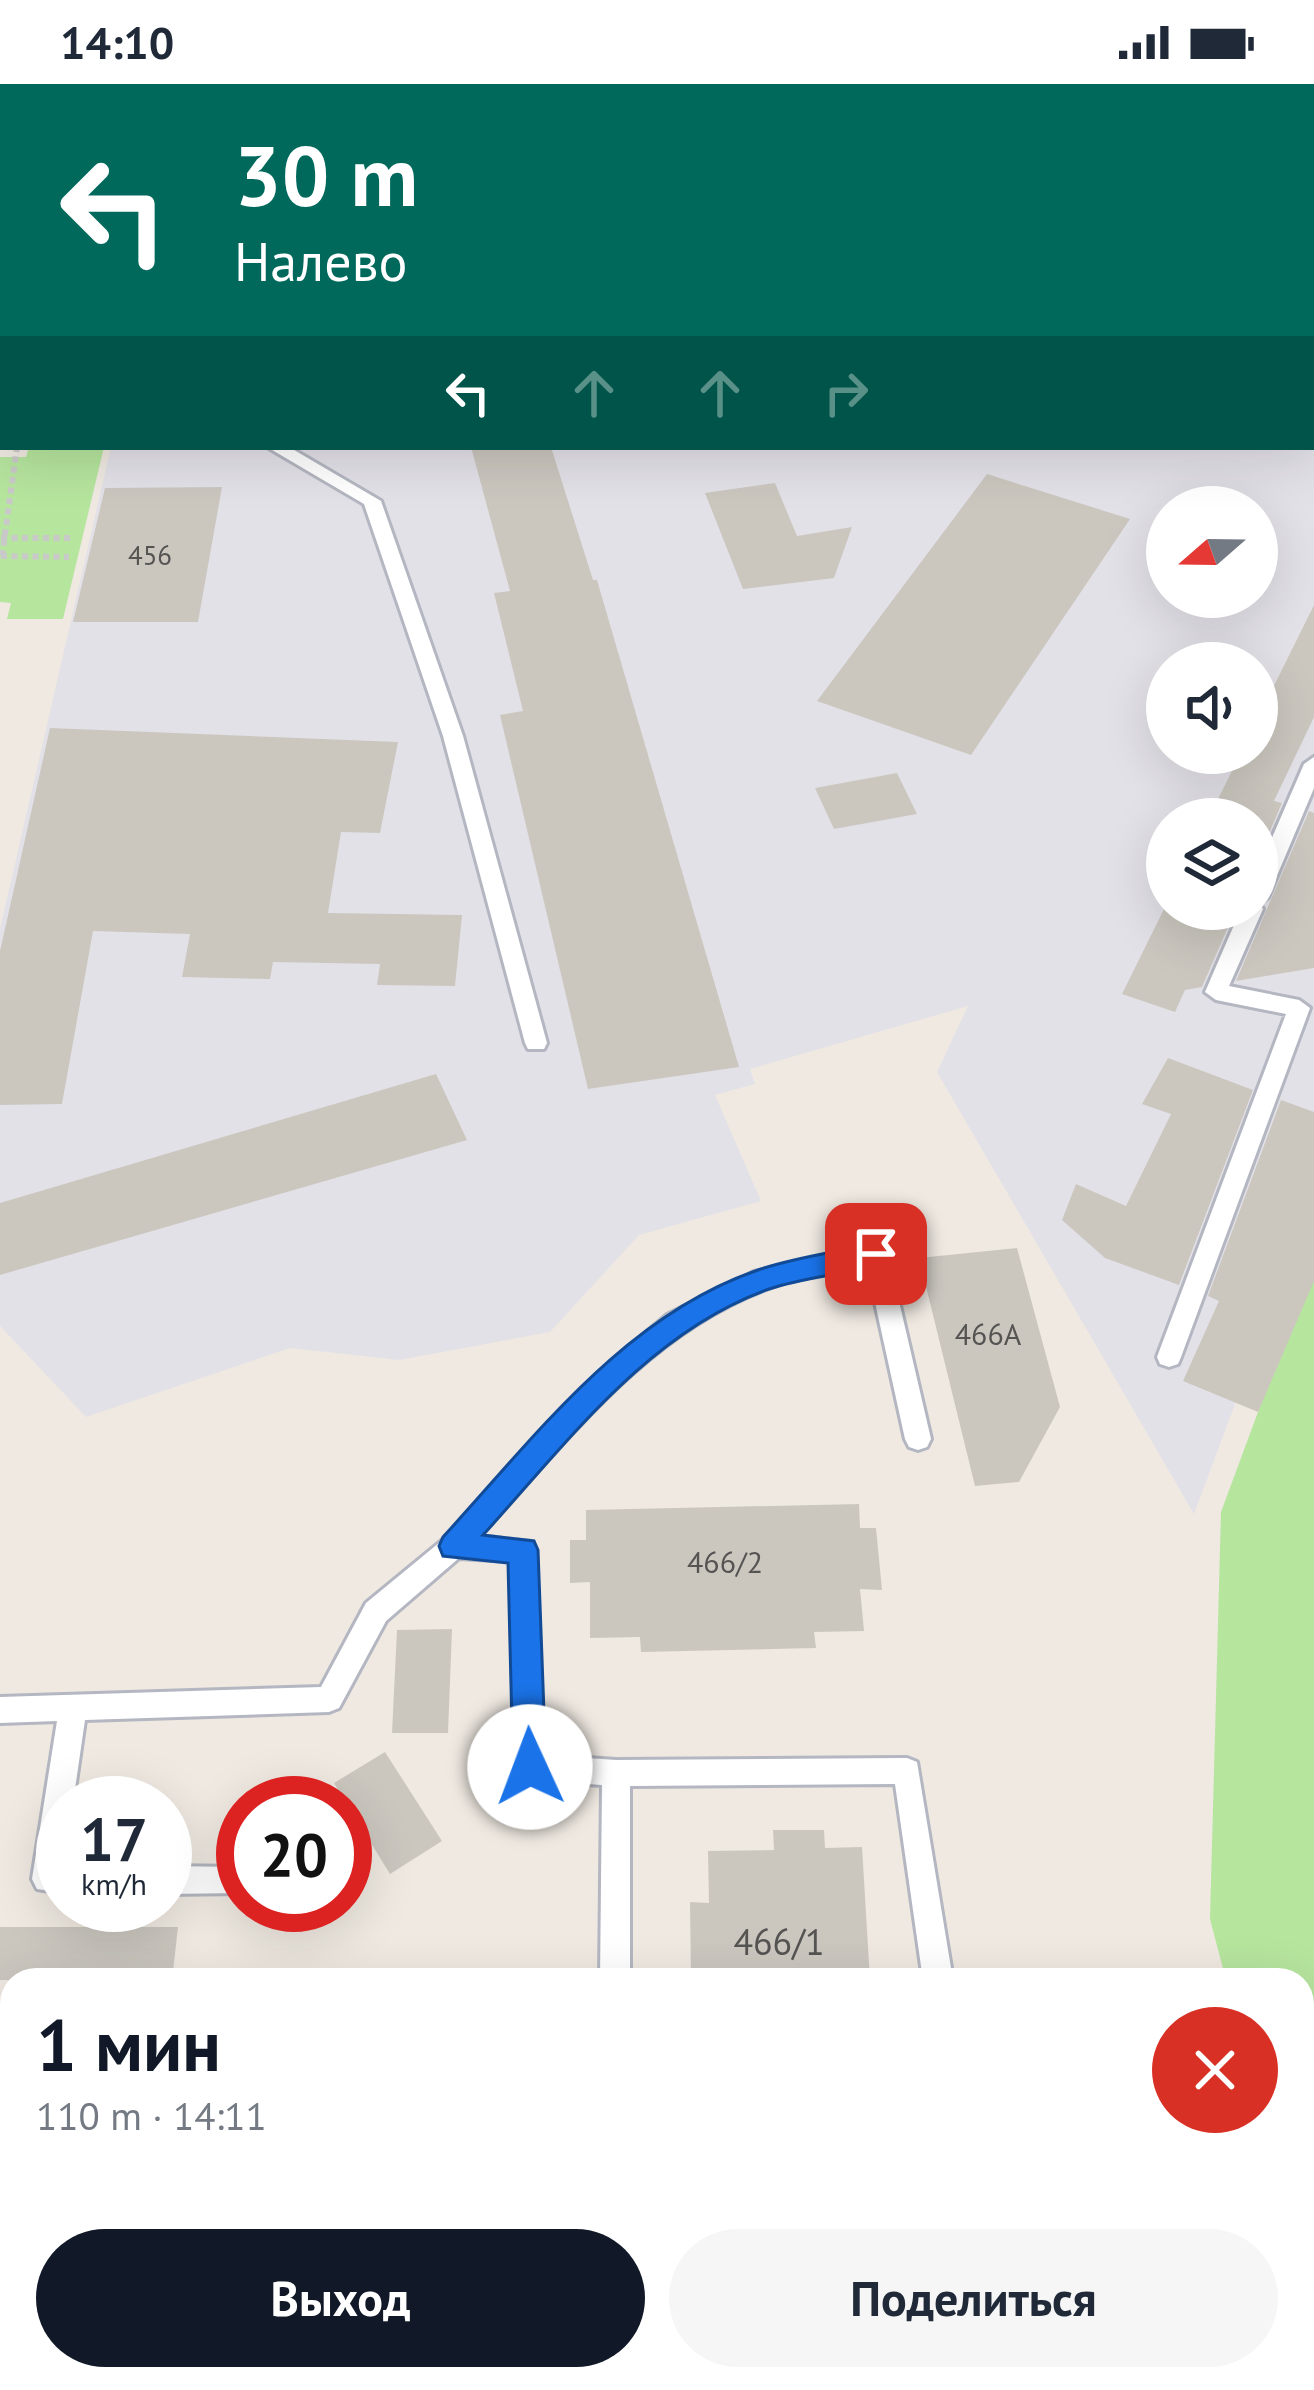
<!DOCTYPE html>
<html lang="ru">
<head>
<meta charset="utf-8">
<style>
  :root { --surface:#fff; --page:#f6f6f7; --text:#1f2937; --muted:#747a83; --accent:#111827 }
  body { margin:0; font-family:"PT Sans",sans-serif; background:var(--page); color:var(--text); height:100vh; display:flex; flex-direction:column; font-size:45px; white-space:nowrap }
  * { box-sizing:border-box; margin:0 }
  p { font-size:39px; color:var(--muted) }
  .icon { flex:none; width:66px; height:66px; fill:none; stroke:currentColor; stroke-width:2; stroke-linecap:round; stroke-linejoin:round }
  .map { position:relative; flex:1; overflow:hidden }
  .side { position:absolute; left:0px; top:1884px; width:1314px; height:423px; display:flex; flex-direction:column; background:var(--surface); border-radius:36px 36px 0 0; box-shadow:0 12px 48px #0002 }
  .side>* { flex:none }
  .hud { position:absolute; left:0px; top:0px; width:1314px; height:366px; box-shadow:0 12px 48px #0002; background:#00695c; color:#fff; overflow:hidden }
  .needle { width:78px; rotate:250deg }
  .controls { position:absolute; left:1146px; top:402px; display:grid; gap:24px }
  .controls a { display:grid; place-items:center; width:132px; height:132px; border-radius:50%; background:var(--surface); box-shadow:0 12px 48px #0002; font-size:60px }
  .speed { position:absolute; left:36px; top:1692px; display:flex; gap:24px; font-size:60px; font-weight:700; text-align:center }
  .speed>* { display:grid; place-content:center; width:156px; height:156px; border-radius:50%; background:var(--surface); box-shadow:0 12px 48px #0002; line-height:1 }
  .speed small { font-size:30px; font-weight:400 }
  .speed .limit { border:18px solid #d22; background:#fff; color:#111 }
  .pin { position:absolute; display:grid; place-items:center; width:102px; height:102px; color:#fff; margin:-51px; border-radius:24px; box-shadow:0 6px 18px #0006 }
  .me { position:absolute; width:132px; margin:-66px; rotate:358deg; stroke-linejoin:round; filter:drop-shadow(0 0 9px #0008) }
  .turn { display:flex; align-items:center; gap:42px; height:252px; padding:0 36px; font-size:54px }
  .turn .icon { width:156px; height:156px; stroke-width:2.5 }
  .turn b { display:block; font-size:84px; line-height:102px }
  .lanes { display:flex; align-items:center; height:114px; padding:0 36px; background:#0003; justify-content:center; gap:60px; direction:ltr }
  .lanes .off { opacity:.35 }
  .round { display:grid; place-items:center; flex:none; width:126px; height:126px; border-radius:63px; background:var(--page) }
  .summary { display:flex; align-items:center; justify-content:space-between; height:204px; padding:0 36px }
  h1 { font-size:72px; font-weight:600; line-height:90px; color:var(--accent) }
  .primary-button { display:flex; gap:24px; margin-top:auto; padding:24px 36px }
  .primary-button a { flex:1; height:138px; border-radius:72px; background:var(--accent); color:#fff; font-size:48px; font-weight:600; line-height:138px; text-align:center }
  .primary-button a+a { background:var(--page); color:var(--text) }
  .status { display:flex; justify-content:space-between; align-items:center; height:84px; padding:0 60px; background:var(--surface); direction:ltr }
  .status svg { height:33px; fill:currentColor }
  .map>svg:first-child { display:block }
  .industrial { fill:#e3e1e8; fill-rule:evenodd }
  .green { fill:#b6e59e }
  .plaza { fill:#dfdcd8 }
  .building { fill:#cbc7bf }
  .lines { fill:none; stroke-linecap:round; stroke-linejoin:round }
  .lane-casing { stroke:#b4b7c1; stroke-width:6 }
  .path { stroke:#c9c9c9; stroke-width:6; stroke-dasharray:6 4.5; stroke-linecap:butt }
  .lane { fill:#fff; fill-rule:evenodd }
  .route { fill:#1a73e8; stroke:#114b97; stroke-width:3 }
  .labels { text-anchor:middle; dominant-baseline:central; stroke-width:9; stroke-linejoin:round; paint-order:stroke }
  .far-number-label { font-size:27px; fill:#555452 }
  .number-label { font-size:30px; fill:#555452 }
  .near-number-label { font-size:36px; fill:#555452 }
</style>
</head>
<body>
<div class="status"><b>14:10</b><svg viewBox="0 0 49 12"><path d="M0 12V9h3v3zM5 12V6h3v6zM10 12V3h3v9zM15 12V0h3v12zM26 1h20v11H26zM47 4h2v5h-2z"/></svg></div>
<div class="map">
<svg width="1314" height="2306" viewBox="0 0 1314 2306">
  <rect width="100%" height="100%" fill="#efe9e1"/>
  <!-- industrial -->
  <path class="industrial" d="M 332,0 L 1314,0 L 1314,1108 L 1194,1430 L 937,988 L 968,922 L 750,985 L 755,1000 L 715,1011 L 761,1117 L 639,1151 L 550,1248 L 399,1276 L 290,1264 L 86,1333 L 0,1242 L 0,845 L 111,363 L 1311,363 L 1311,3 ZM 1167,423 L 1257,423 L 1257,513 L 1167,513 ZM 1167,579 L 1257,579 L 1257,669 L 1167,669 ZM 1167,735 L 1257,735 L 1257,825 L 1167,825 Z"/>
  <!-- green -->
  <path class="green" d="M 29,363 L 104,363 L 63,535 L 7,535 L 11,519 L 0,518 L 0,373 L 26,373 Z
    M 1314,1177 L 1314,2241 L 1302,2194 L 1302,1896 L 1226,1896 L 1210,1835 L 1221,1428 Z"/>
  <!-- plaza -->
  <path class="plaza" d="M 670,2295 L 1001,2295 L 1002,2306 L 0,2306 Z"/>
  <!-- building -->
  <path class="building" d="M 471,363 L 551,363 L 593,496 L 597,496 L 739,983 L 588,1005 L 500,631 L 523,627 L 494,509 L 510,507 Z
    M 987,390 L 1130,435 L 971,671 L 817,617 Z
    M 775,399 L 797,452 L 852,443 L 834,494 L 743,505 L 705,409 Z
    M 222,403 L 198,538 L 73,538 L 105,404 Z
    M 1314,521 L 1314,633 L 1274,717 L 1282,719 L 1257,777 L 1257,735 L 1208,735 L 1241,669 L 1257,669 L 1257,636 Z
    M 50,644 L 398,658 L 380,749 L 341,748 L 328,829 L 462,831 L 455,902 L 377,901 L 380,880 L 273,878 L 270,895 L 182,893 L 190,850 L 93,847 L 62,1020 L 0,1021 L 0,867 Z
    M 897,689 L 917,730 L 834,745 L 815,704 Z
    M 1309,727 L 1314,729 L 1314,884 L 1236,897 Z
    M 1164,825 L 1236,825 L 1202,903 L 1185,906 L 1175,928 L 1122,910 Z
    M 1168,974 L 1253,1006 L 1179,1201 L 1105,1174 L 1062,1136 L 1076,1100 L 1126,1122 L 1171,1030 L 1142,1020 Z
    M 436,990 L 467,1056 L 0,1191 L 0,1119 Z
    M 1281,1016 L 1314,1028 L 1314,1197 L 1258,1328 L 1183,1297 L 1219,1217 L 1208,1212 Z
    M 1017,1164 L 1060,1323 L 1019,1398 L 975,1402 L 919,1174 Z
    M 859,1420 L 860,1444 L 876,1444 L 882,1506 L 860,1505 L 864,1547 L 814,1548 L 816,1564 L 641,1568 L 640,1553 L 590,1554 L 590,1498 L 570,1499 L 570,1456 L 586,1456 L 586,1426 Z
    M 452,1545 L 448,1649 L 392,1649 L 397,1546 Z
    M 385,1668 L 442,1757 L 390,1790 L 334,1699 Z
    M 773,1746 L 824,1746 L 825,1764 L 862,1763 L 870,1896 L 691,1896 L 690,1818 L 709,1819 L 708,1767 L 774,1766 Z
    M 0,1843 L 178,1843 L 172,1896 L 0,1896 Z"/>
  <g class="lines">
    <defs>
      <path id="lane" d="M 216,0 L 230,0 L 231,3 L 217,3 Z
        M 278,0 L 292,0 L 292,3 L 278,3 Z
        M 3,208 L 3,221 L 0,222 L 0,209 Z
        M 3,272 L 3,282 L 0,283 L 0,273 Z
        M 0,332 L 3,332 L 3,342 L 0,342 Z
        M 267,363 L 289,363 L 381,417 L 463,652 L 547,959 L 544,965 L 528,965 L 525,959 L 443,652 L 364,420 Z
        M 1314,673 L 1314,704 L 1268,813 L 1260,820 L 1263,825 L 1229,902 L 1299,916 L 1310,924 L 1181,1273 L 1178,1280 L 1169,1283 L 1160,1280 L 1157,1273 L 1286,930 L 1216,916 L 1205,908 L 1241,825 L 1257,825 L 1257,788 L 1304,680 Z
        M 876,1160 L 885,1163 L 888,1170 L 931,1355 L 927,1363 L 918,1366 L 909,1363 L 905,1355 L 867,1182 C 834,1189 797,1193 766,1205 C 645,1251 565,1359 480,1452 L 532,1458 L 536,1466 L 543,1671 L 616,1676 L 907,1674 L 917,1678 L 953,1896 L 923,1896 L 895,1700 L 630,1702 L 630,1896 L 600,1896 L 602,1701 L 529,1696 L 519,1692 L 515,1683 L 510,1477 L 459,1474 L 386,1537 L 339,1624 L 329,1628 L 85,1636 L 73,1719 L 63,1719 L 63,1809 L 37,1805 L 32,1795 L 57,1637 L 0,1639 L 0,1613 L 321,1603 L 366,1519 L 445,1454 L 596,1291 L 667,1231 L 754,1188 Z
        M 165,1782 L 239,1783 L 243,1785 L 243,1809 L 165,1810 Z"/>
    </defs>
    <!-- lane casing -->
    <use href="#lane" class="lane-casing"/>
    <!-- path -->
    <path class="path" d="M 1,454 L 74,454
      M 1,472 L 69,473
      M 2,472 L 17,363"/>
    <!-- lane -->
    <use href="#lane" class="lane"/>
  </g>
  <!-- route -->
  <path class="route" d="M 876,1159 L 886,1163 L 890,1170 L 886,1178 C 848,1191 806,1192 769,1205 C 648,1248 567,1359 483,1451 L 534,1457 L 538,1466 L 546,1683 L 541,1694 L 530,1698 L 518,1694 L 513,1683 L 508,1479 L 443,1472 L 439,1462 L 443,1453 C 535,1353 625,1231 758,1186 C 796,1173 838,1168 876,1159 Z"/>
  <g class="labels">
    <!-- far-number labels -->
    <g class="far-number-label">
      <text x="150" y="471">456</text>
    </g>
    <!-- number labels -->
    <g class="number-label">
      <text x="988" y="1249">466А</text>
      <text x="725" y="1477">466/2</text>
    </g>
    <!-- near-number labels -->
    <g class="near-number-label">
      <text x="779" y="1857">466/1</text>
    </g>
  </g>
</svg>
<div class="controls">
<a><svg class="needle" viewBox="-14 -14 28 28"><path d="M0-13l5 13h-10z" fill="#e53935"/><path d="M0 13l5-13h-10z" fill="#747a83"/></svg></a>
<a><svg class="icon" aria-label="sound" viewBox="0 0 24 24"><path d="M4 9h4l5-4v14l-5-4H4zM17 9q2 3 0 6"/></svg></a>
<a><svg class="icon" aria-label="layers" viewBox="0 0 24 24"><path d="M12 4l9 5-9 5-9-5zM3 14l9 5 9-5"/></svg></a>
</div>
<div class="speed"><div>17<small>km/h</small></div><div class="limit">20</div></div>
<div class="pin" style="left:876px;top:1170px;background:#d93025"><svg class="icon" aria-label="arrive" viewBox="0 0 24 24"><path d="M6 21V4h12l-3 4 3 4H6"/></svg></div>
<svg class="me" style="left:530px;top:1683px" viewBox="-20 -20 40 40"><circle r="19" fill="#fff"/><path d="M0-13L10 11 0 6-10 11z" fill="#1a73e8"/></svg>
<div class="hud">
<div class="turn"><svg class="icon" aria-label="left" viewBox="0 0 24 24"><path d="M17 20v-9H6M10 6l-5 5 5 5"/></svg><div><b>30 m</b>Налево</div></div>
<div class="lanes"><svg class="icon" aria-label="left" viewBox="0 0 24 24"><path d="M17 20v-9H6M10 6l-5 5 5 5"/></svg><svg class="icon off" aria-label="ahead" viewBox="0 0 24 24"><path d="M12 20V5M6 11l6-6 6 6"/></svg><svg class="icon off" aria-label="ahead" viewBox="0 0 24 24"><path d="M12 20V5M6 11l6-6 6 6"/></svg><svg class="icon off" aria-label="right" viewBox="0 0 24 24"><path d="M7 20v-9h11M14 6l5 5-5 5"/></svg></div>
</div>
<section class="side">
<div class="summary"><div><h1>1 мин</h1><p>110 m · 14:11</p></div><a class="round" style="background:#d93025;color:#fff"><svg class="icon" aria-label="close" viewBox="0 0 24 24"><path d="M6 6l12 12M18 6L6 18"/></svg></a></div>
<div class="primary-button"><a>Выход</a><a>Поделиться</a></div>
</section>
</div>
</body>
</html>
